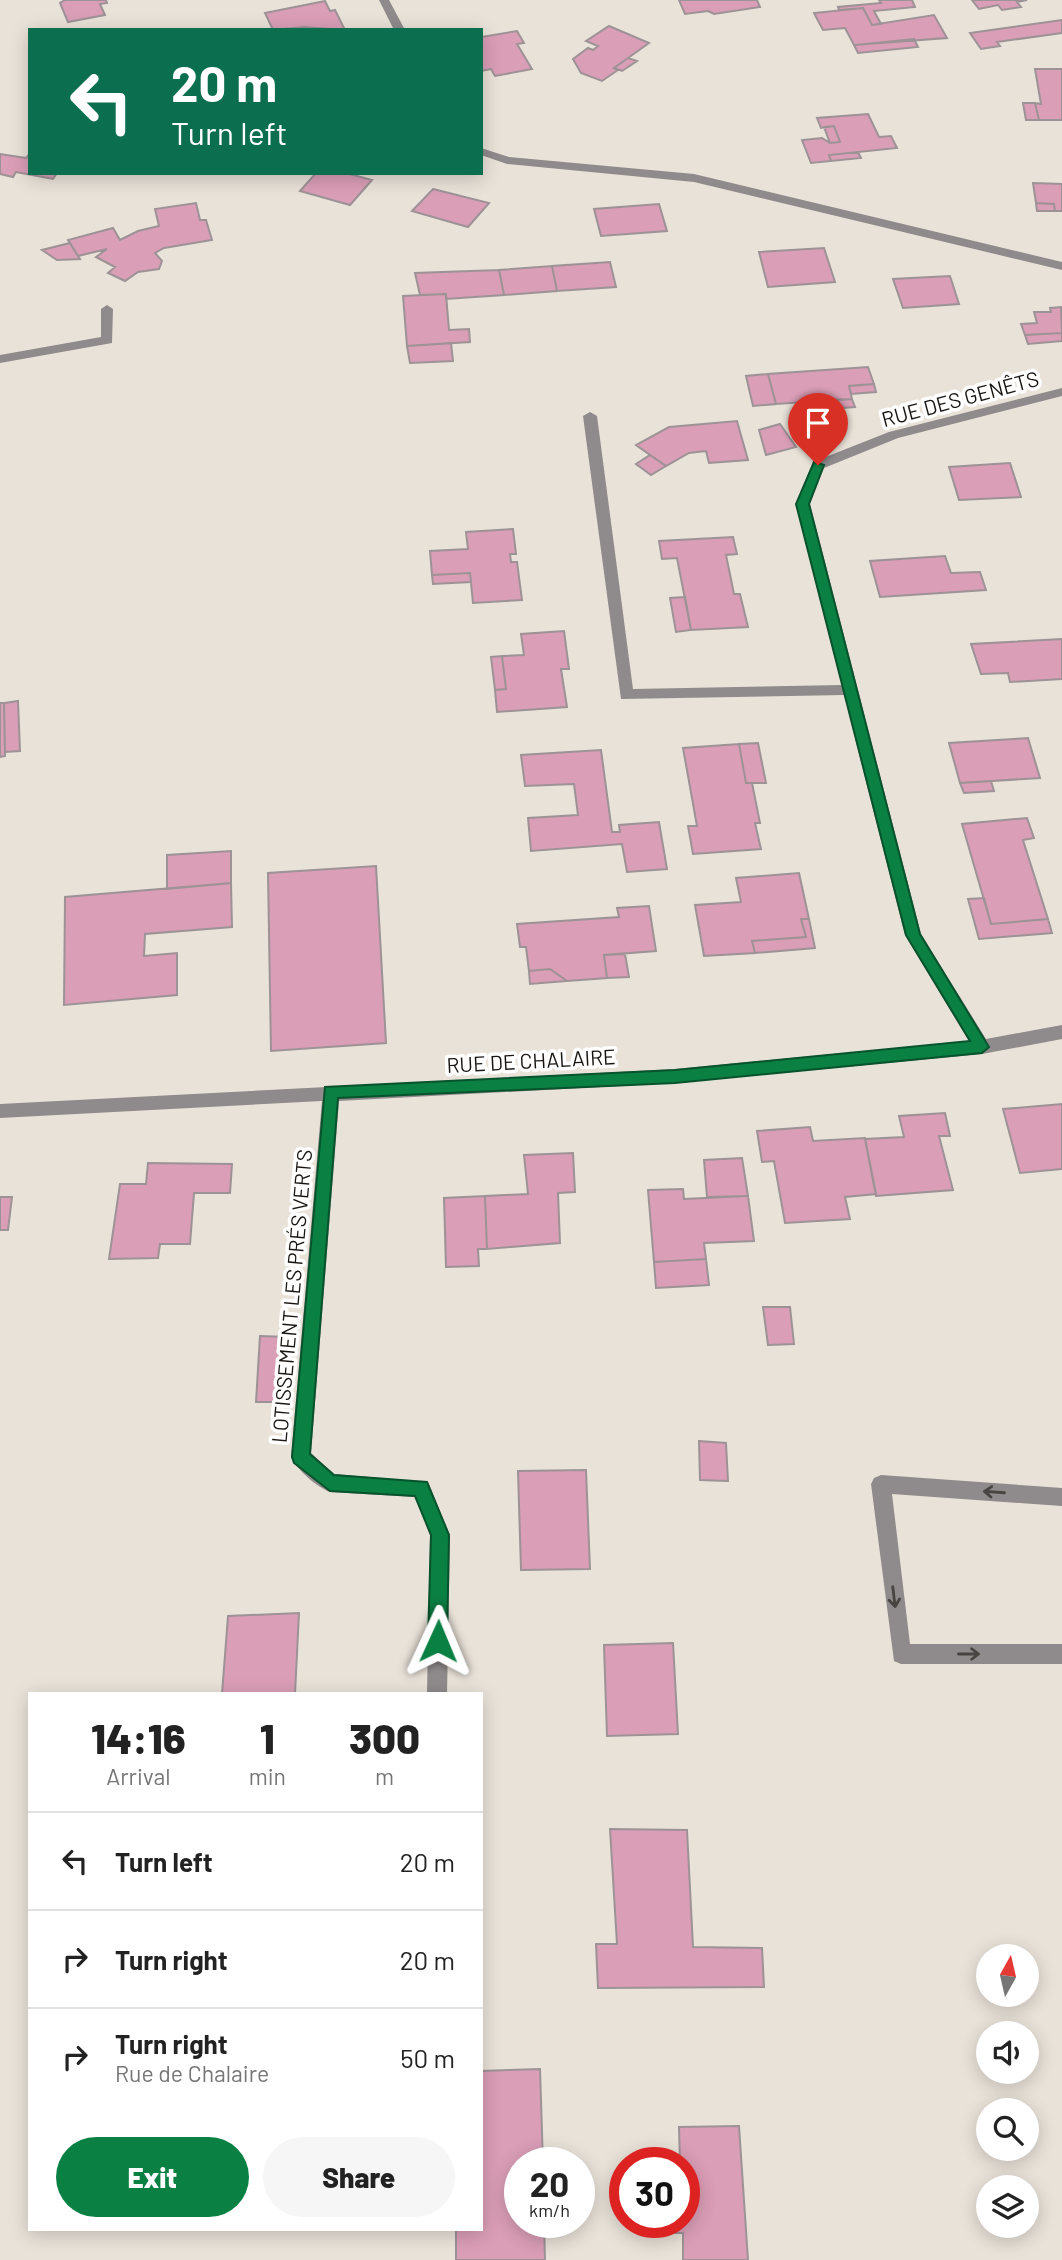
<!DOCTYPE html>
<html lang="en">
<head>
<meta charset="utf-8">
<style>
  :root { --surface:#fff; --page:#f6f6f6; --text:#222; --muted:#767676; --line:#e0e0e0; --accent:#0b8043 }
  body { margin:0; font-family:Barlow,sans-serif; background:var(--page); color:var(--text); height:100vh; display:flex; flex-direction:column; font-size:26px; white-space:nowrap }
  * { box-sizing:border-box; margin:0 }
  p { font-size:23px; color:var(--muted) }
  .icon { flex:none; width:38px; height:38px; fill:none; stroke:currentColor; stroke-width:2; stroke-linecap:round; stroke-linejoin:round }
  .map { position:relative; flex:1; overflow:hidden }
  .panel { position:absolute; left:28px; top:1692px; width:455px; height:539px; display:flex; flex-direction:column; background:var(--surface); border-radius:0px; box-shadow:0 4px 18px #0003 }
  .panel>* { flex:none }
  .guide { position:absolute; left:28px; top:28px; width:455px; height:147px; border-radius:0px; box-shadow:0 4px 18px #0003; background:#0b6e4f; color:#fff; overflow:hidden }
  .needle { width:46px; rotate:8deg }
  .buttons { position:absolute; left:976px; top:1944px; display:grid; gap:14px }
  .buttons a { display:grid; place-items:center; width:63px; height:63px; border-radius:50%; background:var(--surface); box-shadow:0 4px 18px #0003; font-size:35px }
  .speed { position:absolute; left:504px; top:2147px; display:flex; gap:14px; font-size:35px; font-weight:700; text-align:center }
  .speed>* { display:grid; place-content:center; width:91px; height:91px; border-radius:50%; background:var(--surface); box-shadow:0 4px 18px #0003; line-height:1 }
  .speed small { font-size:18px; font-weight:400 }
  .speed .limit { border:10px solid #d22; background:#fff; color:#111 }
  .pin { position:absolute; display:grid; place-items:center; width:60px; height:60px; color:#fff; margin:-72px -30px; border-radius:50% 50% 50% 0; rotate:-45deg; box-shadow:0 0 7px #0007 }
  .pin .icon { rotate:45deg }
  .me { position:absolute; width:77px; margin:-38px; rotate:1deg; stroke-linejoin:round; filter:drop-shadow(0 0 5px #0008) }
  .turn { display:flex; align-items:center; gap:24px; height:147px; padding:0 28px; font-size:32px }
  .turn .icon { width:91px; height:91px; stroke-width:2.5 }
  .turn b { display:block; font-size:49px; line-height:60px }
  .eta { display:flex; justify-content:space-evenly; align-items:center; height:119px; text-align:center }
  .eta b { font-size:42px; font-weight:800; line-height:49px }
  .action { display:flex; gap:14px; margin-top:auto; padding:14px 28px }
  .action a { flex:1; height:80px; border-radius:42px; background:var(--accent); color:#fff; font-size:28px; font-weight:800; line-height:80px; text-align:center }
  .action a+a { background:var(--page); color:var(--text) }
  ul { padding:0; list-style:none }
  li { display:flex; align-items:center; gap:21px; height:98px; padding:0 28px; border-top:2px solid var(--line) }
  li div { flex:1 }
  li b { display:block; font-size:26px }
  li em { font-style:normal }
  .map>svg:first-child { display:block }
  .building { fill:#da9eb6; stroke:#9d9296; stroke-width:2 }
  .lines { fill:none; stroke-linecap:round; stroke-linejoin:round }
  .minor { fill:#8f8a8b; fill-rule:evenodd }
  .oneway { stroke:#484442 }
  .route { fill:#0b8043; stroke:#07532c; stroke-width:2 }
  .labels { text-anchor:middle; dominant-baseline:central; stroke-width:7; stroke-linejoin:round; paint-order:stroke }
  .street-label { font-size:21px; fill:#181512; stroke:#fff }
</style>
</head>
<body>
<div class="map">
<svg width="1062" height="2260" viewBox="0 0 1062 2260">
  <rect width="100%" height="100%" fill="#e9e2d9"/>
  <!-- building -->
  <path class="building" d="M 65,0 L 106,0 L 107,3 L 100,4 L 105,15 L 68,22 L 60,3 Z
    M 757,0 L 760,7 L 714,14 L 708,11 L 685,14 L 679,0 Z
    M 879,0 L 912,0 L 915,7 L 874,11 L 881,24 L 872,25 L 863,8 L 839,10 L 838,7 L 881,3 Z
    M 972,0 L 1027,0 L 1017,2 L 1021,7 L 1002,10 L 998,5 L 979,9 Z
    M 325,1 L 330,11 L 335,10 L 345,30 L 304,27 L 273,30 L 265,13 Z
    M 863,8 L 872,25 L 934,15 L 947,38 L 854,45 L 845,28 L 823,30 L 814,13 Z
    M 1062,20 L 1062,33 L 997,42 L 1000,46 L 981,49 L 970,33 Z
    M 609,26 L 649,43 L 614,68 L 618,70 L 602,81 L 581,73 L 573,59 L 588,48 L 593,50 L 598,46 L 586,41 Z
    M 517,31 L 524,43 L 517,44 L 532,69 L 495,76 L 491,69 L 481,71 L 481,37 Z
    M 914,39 L 918,47 L 858,53 L 854,45 Z
    M 628,58 L 637,61 L 622,71 L 614,68 Z
    M 1035,69 L 1062,69 L 1062,120 L 1039,120 L 1035,103 L 1041,104 Z
    M 1023,103 L 1035,103 L 1039,120 L 1026,120 Z
    M 868,114 L 879,137 L 891,136 L 897,148 L 829,155 L 831,161 L 811,163 L 802,140 L 822,138 L 830,143 L 840,142 L 834,126 L 821,128 L 817,118 Z
    M 834,126 L 840,142 L 830,143 L 824,127 Z
    M 858,152 L 861,158 L 831,161 L 829,155 Z
    M 30,153 L 30,173 L 57,173 L 53,179 L 16,172 L 13,177 L 0,174 L 0,154 L 26,158 Z
    M 316,173 L 346,173 L 372,180 L 350,205 L 300,191 Z
    M 1033,183 L 1062,184 L 1062,211 L 1055,211 L 1054,204 L 1036,203 Z
    M 433,189 L 489,203 L 468,227 L 412,211 Z
    M 196,203 L 200,220 L 206,220 L 212,240 L 164,248 L 155,253 L 162,261 L 159,269 L 138,272 L 125,281 L 108,273 L 115,267 L 96,257 L 107,249 L 78,256 L 68,240 L 113,228 L 120,240 L 138,231 L 159,226 L 155,209 Z
    M 1036,203 L 1054,204 L 1055,211 L 1037,211 Z
    M 659,204 L 667,231 L 601,236 L 594,209 Z
    M 70,243 L 80,259 L 57,260 L 42,250 Z
    M 824,248 L 835,282 L 768,287 L 759,252 Z
    M 610,262 L 616,287 L 557,291 L 552,266 Z
    M 552,266 L 557,291 L 504,295 L 499,270 Z
    M 499,270 L 504,295 L 446,299 L 446,294 L 420,295 L 415,273 Z
    M 950,276 L 959,304 L 903,308 L 893,279 Z
    M 446,294 L 449,330 L 469,329 L 470,342 L 407,346 L 403,296 Z
    M 1061,307 L 1062,333 L 1025,335 L 1021,324 L 1037,323 L 1034,312 L 1051,312 L 1050,308 Z
    M 1062,333 L 1062,341 L 1028,344 L 1025,335 Z
    M 451,343 L 453,361 L 410,363 L 407,346 Z
    M 868,367 L 874,384 L 849,386 L 852,399 L 776,404 L 768,374 Z
    M 768,374 L 776,404 L 753,406 L 746,376 Z
    M 874,384 L 876,392 L 851,394 L 849,386 Z
    M 852,399 L 855,407 L 827,409 L 825,400 Z
    M 737,421 L 748,460 L 709,463 L 706,451 L 689,453 L 666,466 L 636,445 L 669,427 Z
    M 780,424 L 796,447 L 766,455 L 759,430 Z
    M 650,455 L 666,466 L 651,475 L 636,464 Z
    M 1010,463 L 1021,497 L 959,500 L 949,467 Z
    M 513,529 L 516,554 L 510,554 L 511,562 L 517,562 L 522,600 L 473,603 L 470,573 L 432,575 L 430,551 L 468,549 L 466,532 Z
    M 733,537 L 737,554 L 726,555 L 734,594 L 740,594 L 748,627 L 691,630 L 677,558 L 662,559 L 659,541 Z
    M 945,556 L 951,573 L 980,572 L 986,590 L 880,597 L 870,561 Z
    M 470,573 L 471,582 L 433,584 L 432,575 Z
    M 685,597 L 691,630 L 676,632 L 670,598 Z
    M 564,631 L 569,669 L 561,669 L 567,707 L 497,712 L 495,690 L 506,689 L 502,656 L 524,655 L 521,634 Z
    M 1062,639 L 1062,679 L 1010,682 L 1008,673 L 981,674 L 971,644 Z
    M 502,656 L 506,689 L 495,690 L 491,657 Z
    M 18,701 L 20,751 L 5,752 L 4,703 Z
    M 0,703 L 4,703 L 5,756 L 0,757 Z
    M 1028,738 L 1040,778 L 960,783 L 949,743 Z
    M 758,743 L 766,783 L 746,783 L 739,744 Z
    M 739,744 L 746,783 L 752,783 L 760,823 L 755,823 L 761,849 L 693,854 L 688,826 L 697,826 L 683,748 Z
    M 601,750 L 612,832 L 620,832 L 619,825 L 659,822 L 667,869 L 627,872 L 622,844 L 531,851 L 528,818 L 578,815 L 574,784 L 525,786 L 521,755 Z
    M 991,781 L 994,791 L 964,793 L 960,783 Z
    M 1027,818 L 1034,838 L 1023,840 L 1048,919 L 991,924 L 962,824 Z
    M 231,851 L 231,883 L 167,889 L 167,855 Z
    M 376,866 L 386,1043 L 271,1051 L 268,873 Z
    M 799,873 L 809,919 L 801,919 L 806,937 L 752,941 L 755,953 L 704,956 L 695,905 L 741,902 L 736,878 Z
    M 231,883 L 232,927 L 145,934 L 144,956 L 177,953 L 177,995 L 64,1005 L 65,897 Z
    M 984,898 L 991,924 L 1048,919 L 1052,933 L 979,939 L 968,899 Z
    M 649,906 L 656,951 L 604,955 L 607,978 L 567,981 L 550,969 L 529,971 L 526,947 L 520,947 L 517,924 L 619,917 L 617,908 Z
    M 801,919 L 809,919 L 815,948 L 755,953 L 752,941 L 806,937 Z
    M 625,954 L 629,977 L 607,978 L 604,955 Z
    M 550,969 L 567,981 L 530,984 L 529,971 Z
    M 1062,1104 L 1062,1169 L 1020,1173 L 1003,1109 Z
    M 945,1113 L 950,1136 L 939,1136 L 953,1190 L 876,1196 L 865,1139 L 904,1137 L 899,1116 Z
    M 810,1127 L 813,1141 L 865,1138 L 876,1194 L 845,1197 L 850,1219 L 785,1223 L 774,1161 L 762,1162 L 757,1131 Z
    M 573,1153 L 575,1192 L 558,1193 L 560,1243 L 487,1249 L 485,1196 L 528,1194 L 524,1155 Z
    M 742,1158 L 748,1196 L 707,1197 L 704,1160 Z
    M 148,1163 L 232,1164 L 230,1193 L 194,1193 L 190,1244 L 160,1244 L 158,1258 L 109,1259 L 120,1184 L 146,1184 Z
    M 683,1189 L 684,1199 L 748,1196 L 754,1241 L 704,1243 L 706,1259 L 654,1262 L 648,1190 Z
    M 485,1196 L 487,1249 L 478,1249 L 479,1266 L 446,1267 L 444,1198 Z
    M 0,1197 L 12,1197 L 8,1230 L 0,1230 Z
    M 706,1259 L 709,1285 L 656,1288 L 654,1262 Z
    M 763,1307 L 790,1307 L 794,1344 L 768,1345 Z
    M 260,1336 L 288,1337 L 284,1402 L 256,1402 Z
    M 699,1441 L 726,1443 L 728,1481 L 700,1480 Z
    M 586,1470 L 590,1569 L 521,1570 L 518,1471 Z
    M 299,1613 L 295,1694 L 222,1694 L 228,1616 Z
    M 673,1643 L 678,1734 L 607,1736 L 604,1645 Z
    M 610,1829 L 687,1830 L 693,1947 L 762,1948 L 764,1987 L 598,1988 L 596,1944 L 617,1944 Z
    M 540,2069 L 543,2163 L 520,2163 L 520,2222 L 544,2222 L 545,2260 L 456,2260 L 456,2230 L 481,2230 L 481,2071 Z
    M 739,2126 L 748,2260 L 683,2260 L 683,2233 L 658,2233 L 658,2222 L 684,2222 L 684,2163 L 680,2163 L 679,2127 Z"/>
  <g class="lines">
    <!-- minor -->
    <path class="minor" d="M 379,0 L 389,0 L 405,30 L 394,30 Z
      M 481,148 L 509,157 L 694,174 L 1062,262 L 1062,270 L 694,182 L 507,164 L 481,155 Z
      M 107,305 L 113,309 L 112,343 L 0,363 L 0,355 L 101,337 L 101,309 Z
      M 1062,388 L 1062,396 L 898,438 L 824,468 L 810,504 L 921,934 L 986,1039 L 1062,1025 L 1062,1039 L 982,1054 L 675,1083 L 339,1101 L 311,1453 L 334,1474 L 428,1482 L 450,1535 L 447,1694 L 427,1694 L 430,1535 L 415,1497 L 330,1492 C 317,1487 297,1470 291,1457 L 322,1101 L 0,1118 L 0,1104 L 675,1069 L 969,1041 L 905,935 L 844,695 L 621,699 L 583,416 L 590,412 L 597,416 L 633,689 L 842,685 L 796,504 L 813,462 L 889,432 Z
      M 881,1475 L 1062,1488 L 1062,1506 L 892,1494 L 910,1644 L 1062,1644 L 1062,1664 L 901,1664 L 894,1661 L 871,1484 L 874,1478 Z"/>
  </g>
  <!-- one-way arrows -->
  <defs><path id="oneway-shaft" d="M-6 0H5M1.5-3L5.5 0L1.5 3" fill="none" stroke-width="1.6" stroke-linecap="round" stroke-linejoin="round" transform="scale(1.75)"/></defs>
  <g class="oneway">
    <use href="#oneway-shaft" transform="translate(994 1492) rotate(-176)"/>
    <use href="#oneway-shaft" transform="translate(894 1597) rotate(83)"/>
    <use href="#oneway-shaft" transform="translate(969 1654)"/>
  </g>
  <!-- route -->
  <path class="route" d="M 814,462 L 824,465 L 809,504 L 920,934 L 989,1047 L 982,1053 L 675,1083 L 338,1098 L 310,1454 L 334,1475 L 427,1482 L 449,1535 L 447,1641 L 444,1648 L 438,1650 L 431,1648 L 428,1641 L 431,1535 L 415,1496 L 330,1491 L 294,1463 L 292,1457 L 325,1087 L 675,1070 L 970,1041 L 906,935 L 796,504 Z"/>
  <g class="labels">
    <!-- street labels -->
    <g class="street-label">
      <text transform="translate(960 398) rotate(-15)">RUE DES GENÊTS</text>
      <text transform="translate(531 1060) rotate(-3)">RUE DE CHALAIRE</text>
      <text transform="translate(291 1296) rotate(-85)">LOTISSEMENT LES PRÉS VERTS</text>
    </g>
  </g>
</svg>
<div class="buttons">
<a><svg class="needle" viewBox="-14 -14 28 28"><path d="M0-13l5 13h-10z" fill="#e53935"/><path d="M0 13l5-13h-10z" fill="#767676"/></svg></a>
<a><svg class="icon" aria-label="sound" viewBox="0 0 24 24"><path d="M4 9h4l5-4v14l-5-4H4zM17 9q2 3 0 6"/></svg></a>
<a><svg class="icon" aria-label="search" viewBox="0 0 24 24"><circle cx="10" cy="10" r="6"/><path d="M15 15l6 6"/></svg></a>
<a><svg class="icon" aria-label="layers" viewBox="0 0 24 24"><path d="M12 4l9 5-9 5-9-5zM3 14l9 5 9-5"/></svg></a>
</div>
<div class="speed"><div>20<small>km/h</small></div><div class="limit">30</div></div>
<div class="pin" style="left:818px;top:465px;background:#d93025"><svg class="icon" aria-label="arrive" viewBox="0 0 24 24"><path d="M6 21V4h12l-3 4 3 4H6"/></svg></div>
<svg class="me" style="left:438px;top:1641px" viewBox="-20 -20 40 40"><path d="M0-17L14 15 0 8-14 15z" fill="#0b8043" stroke="#fff" stroke-width="4"/></svg>
<div class="guide">
<div class="turn"><svg class="icon" aria-label="left" viewBox="0 0 24 24"><path d="M17 20v-9H6M10 6l-5 5 5 5"/></svg><div><b>20 m</b>Turn left</div></div>
</div>
<section class="panel">
<div class="eta">
<div><b>14:16</b><p>Arrival</p></div>
<div><b>1</b><p>min</p></div>
<div><b>300</b><p>m</p></div>
</div>
<ul>
<li><svg class="icon" aria-label="left" viewBox="0 0 24 24"><path d="M17 20v-9H6M10 6l-5 5 5 5"/></svg><div><b>Turn left</b></div><em>20 m</em></li>
<li><svg class="icon" aria-label="right" viewBox="0 0 24 24"><path d="M7 20v-9h11M14 6l5 5-5 5"/></svg><div><b>Turn right</b></div><em>20 m</em></li>
<li><svg class="icon" aria-label="right" viewBox="0 0 24 24"><path d="M7 20v-9h11M14 6l5 5-5 5"/></svg><div><b>Turn right</b><p>Rue de Chalaire</p></div><em>50 m</em></li>
</ul>
<div class="action"><a>Exit</a><a>Share</a></div>
</section>
</div>
</body>
</html>
